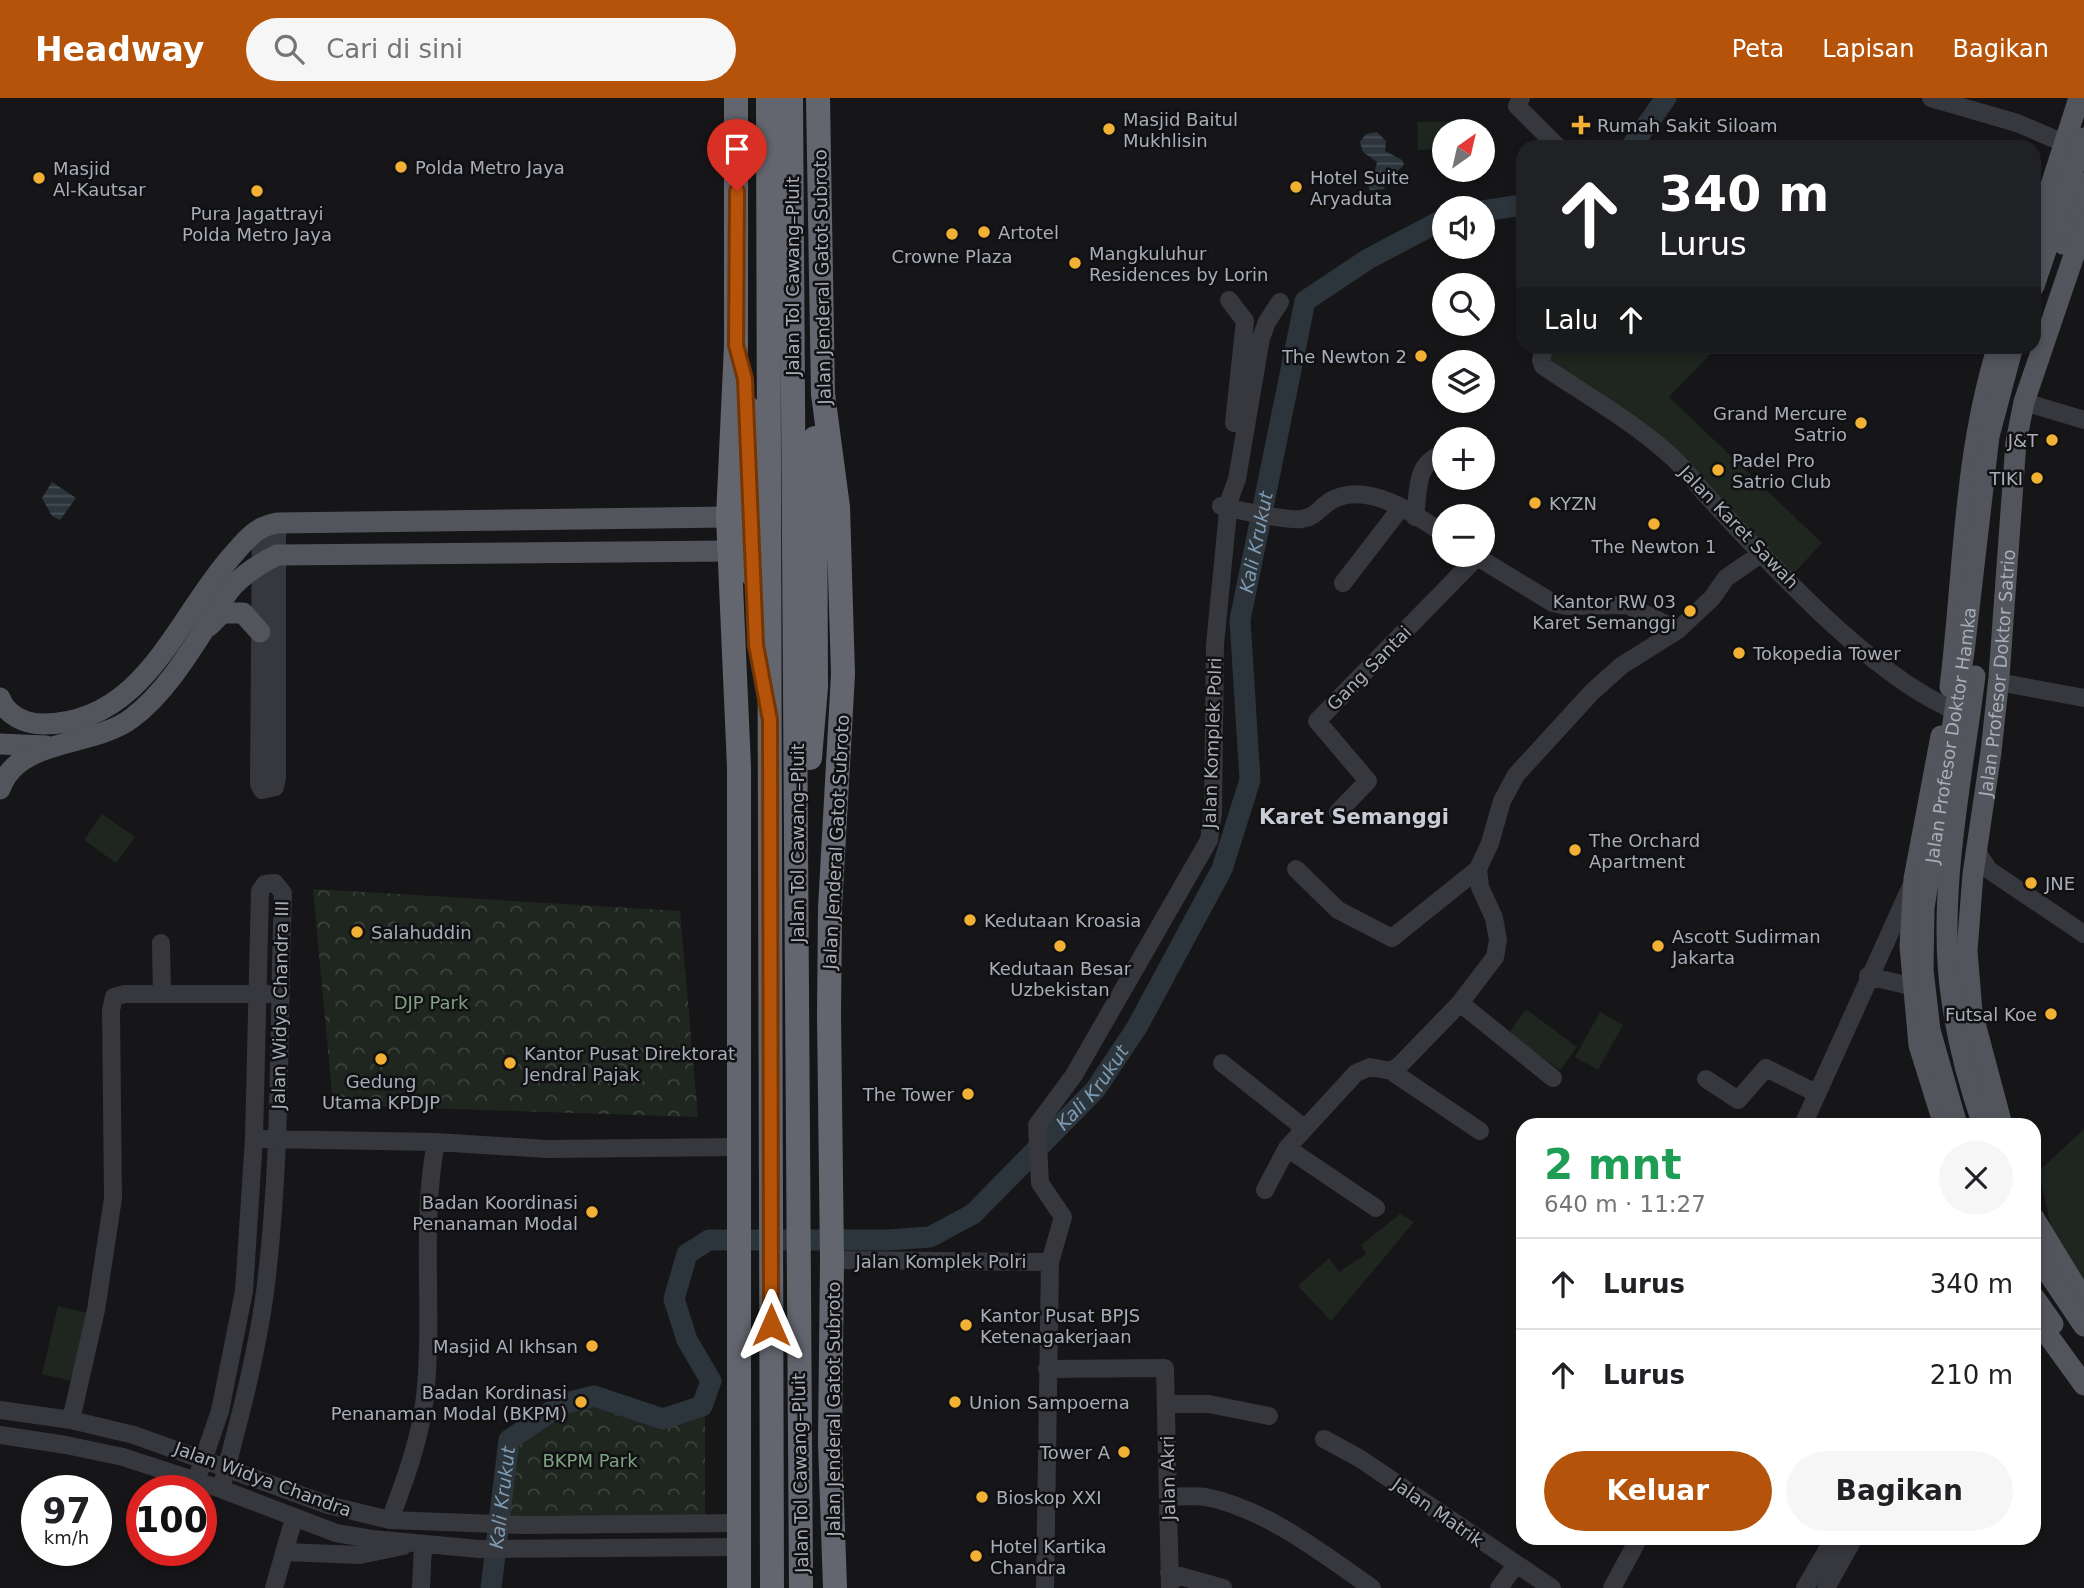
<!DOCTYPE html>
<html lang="id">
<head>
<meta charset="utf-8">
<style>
  :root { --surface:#fff; --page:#f6f6f6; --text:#202124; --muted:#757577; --line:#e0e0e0; --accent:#b45309 }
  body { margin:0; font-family:"DejaVu Sans",sans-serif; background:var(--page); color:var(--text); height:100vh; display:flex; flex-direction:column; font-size:26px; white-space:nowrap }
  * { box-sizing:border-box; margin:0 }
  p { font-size:23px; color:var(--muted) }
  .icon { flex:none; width:38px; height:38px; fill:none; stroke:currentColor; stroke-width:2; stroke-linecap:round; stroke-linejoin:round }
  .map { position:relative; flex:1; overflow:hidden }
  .panel { position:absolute; left:1516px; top:1020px; width:525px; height:427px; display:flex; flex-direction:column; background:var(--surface); border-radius:21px; box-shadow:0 4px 10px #0003 }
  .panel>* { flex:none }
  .guide { position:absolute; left:1516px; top:42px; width:525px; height:214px; border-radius:21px; box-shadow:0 4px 10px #0003; background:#202124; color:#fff; overflow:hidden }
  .needle { width:46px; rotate:34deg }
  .buttons { position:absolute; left:1432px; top:21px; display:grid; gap:14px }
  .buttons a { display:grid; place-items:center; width:63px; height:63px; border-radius:50%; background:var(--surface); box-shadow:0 4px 10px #0003; font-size:35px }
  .speed { position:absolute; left:21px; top:1377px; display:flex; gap:14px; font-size:35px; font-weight:700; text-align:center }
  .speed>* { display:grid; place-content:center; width:91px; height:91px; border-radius:50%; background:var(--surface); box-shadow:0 4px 10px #0003; line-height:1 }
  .speed small { font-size:18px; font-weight:400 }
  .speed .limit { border:10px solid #d22; background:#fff; color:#111 }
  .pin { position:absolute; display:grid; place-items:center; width:60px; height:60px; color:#fff; margin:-72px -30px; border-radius:50% 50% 50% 0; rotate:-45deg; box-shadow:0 0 7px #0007 }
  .pin .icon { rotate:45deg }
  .me { position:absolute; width:77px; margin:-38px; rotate:0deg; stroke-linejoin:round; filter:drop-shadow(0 0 5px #0008) }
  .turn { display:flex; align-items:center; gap:24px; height:147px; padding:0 28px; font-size:32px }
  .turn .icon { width:91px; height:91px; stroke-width:2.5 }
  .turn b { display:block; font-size:49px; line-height:60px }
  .then { display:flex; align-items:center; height:66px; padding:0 28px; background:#0003; gap:14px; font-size:26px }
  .round { display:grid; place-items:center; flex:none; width:74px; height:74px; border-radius:37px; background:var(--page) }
  .summary { display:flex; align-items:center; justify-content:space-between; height:119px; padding:0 28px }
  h1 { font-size:42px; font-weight:700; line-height:52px; color:#1e9e55 }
  .button { display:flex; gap:14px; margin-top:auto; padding:14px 28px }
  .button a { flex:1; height:80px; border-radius:42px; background:var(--accent); color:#fff; font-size:28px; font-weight:700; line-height:80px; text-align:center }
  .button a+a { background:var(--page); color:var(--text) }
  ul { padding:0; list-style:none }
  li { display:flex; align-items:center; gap:21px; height:91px; padding:0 28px; border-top:2px solid var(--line) }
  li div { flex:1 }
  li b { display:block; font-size:26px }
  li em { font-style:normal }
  header { display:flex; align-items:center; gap:42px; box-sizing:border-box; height:98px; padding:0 35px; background:var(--accent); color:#fff }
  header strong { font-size:33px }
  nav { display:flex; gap:38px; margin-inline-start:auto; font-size:24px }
  .search { width:490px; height:63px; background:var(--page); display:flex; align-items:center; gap:18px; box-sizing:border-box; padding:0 24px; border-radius:38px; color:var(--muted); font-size:26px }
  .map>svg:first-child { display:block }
  .grass { fill:#1e261f }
  .forest { fill:url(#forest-crowns) }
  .water { fill:url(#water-rules) }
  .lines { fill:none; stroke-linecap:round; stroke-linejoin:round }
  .river { stroke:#2c353c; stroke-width:21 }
  .minor { stroke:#37383d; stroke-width:18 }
  .major { stroke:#53555c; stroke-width:21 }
  .highway { stroke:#63666e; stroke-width:24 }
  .major-bridge { stroke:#53555c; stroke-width:21 }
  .route-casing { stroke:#753606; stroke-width:18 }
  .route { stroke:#b45309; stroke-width:12 }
  .poi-dot { fill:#f2b134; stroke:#111113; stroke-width:2.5 }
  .labels { text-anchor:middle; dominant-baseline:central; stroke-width:5; stroke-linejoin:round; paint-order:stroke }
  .poi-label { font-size:18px; fill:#a8adb8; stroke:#111113; text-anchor:start }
  .street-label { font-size:18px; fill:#a8adb8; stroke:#111113 }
  .park-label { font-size:18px; fill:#7fa381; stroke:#111113 }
  .water-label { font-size:19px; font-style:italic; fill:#7f9bb3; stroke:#111113 }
  .quarter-label { font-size:21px; font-weight:bold; fill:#c9ccd4; stroke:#111113 }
</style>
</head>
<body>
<header>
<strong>Headway</strong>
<div class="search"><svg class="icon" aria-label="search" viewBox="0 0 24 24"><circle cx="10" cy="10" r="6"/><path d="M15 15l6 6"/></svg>Cari di sini</div>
<nav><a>Peta</a><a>Lapisan</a><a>Bagikan</a></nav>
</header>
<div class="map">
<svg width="2084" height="1490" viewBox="0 0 2084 1490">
  <defs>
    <pattern id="forest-crowns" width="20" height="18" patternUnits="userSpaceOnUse" patternTransform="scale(1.75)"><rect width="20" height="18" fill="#1e261f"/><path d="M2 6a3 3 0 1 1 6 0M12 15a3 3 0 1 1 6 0" fill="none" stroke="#3c433d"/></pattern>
    <pattern id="water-rules" width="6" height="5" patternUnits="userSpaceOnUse" patternTransform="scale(1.75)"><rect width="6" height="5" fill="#2c353c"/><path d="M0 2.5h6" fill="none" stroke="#485056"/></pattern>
  </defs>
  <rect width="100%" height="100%" fill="#161618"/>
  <!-- grass -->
  <path class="grass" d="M 1461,23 L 1462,33 L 1444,33 L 1444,51 L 1418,52 L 1417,24 Z
    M 1551,249 L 1717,249 L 1669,299 L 1822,445 L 1791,478 L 1701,384 L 1566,282 L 1546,259 Z
    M 102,716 L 135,739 L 116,765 L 84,742 Z
    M 1526,911 L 1577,949 L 1560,972 L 1509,935 Z
    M 1600,914 L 1623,927 L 1598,972 L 1575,959 Z
    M 2084,1031 L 2084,1205 L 2058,1164 L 2039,1073 Z
    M 1400,1116 L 1414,1124 L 1331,1223 L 1298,1188 L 1329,1160 L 1339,1174 L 1366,1156 L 1361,1147 Z
    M 58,1208 L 92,1216 L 76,1284 L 42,1276 Z"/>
  <!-- forest -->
  <path class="forest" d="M 313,791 L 680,813 L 698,1019 L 333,1007 Z
    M 593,1304 L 664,1328 L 705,1315 L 705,1417 L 505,1418 L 514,1345 L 565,1312 Z"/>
  <!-- water -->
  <path class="water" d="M 1377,34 L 1386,43 L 1385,53 L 1402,62 L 1404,67 L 1387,83 L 1384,91 L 1370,92 L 1365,82 L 1375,73 L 1377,64 L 1363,54 L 1360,44 L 1366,36 Z
    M 52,384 L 76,400 L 60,422 L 52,418 L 42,400 Z"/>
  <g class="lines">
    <!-- river -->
    <g class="river">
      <path d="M 1631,49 L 1666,0"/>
      <path d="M 1482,113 L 1522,107"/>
      <path id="s1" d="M 491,1490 L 509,1342 L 562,1306 L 594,1298 L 663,1321 L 702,1308 L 711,1283 L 687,1242 L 674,1201 L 687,1156 L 709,1142 L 887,1142 L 930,1139 L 973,1116 L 1095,992 L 1137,929 L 1222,771 L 1250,682 L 1240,522 L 1305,203 L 1368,161 L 1444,121"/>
    </g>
    <!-- minor -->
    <path class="minor" d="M 1521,0 L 1517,8 L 1558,49
      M 1931,0 L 2017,25 L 2064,45
      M 1229,202 L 1245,223 L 1234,325
      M 1545,248 L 1541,262 L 1543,268 C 1586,297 1634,324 1673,360 C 1686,372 1696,386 1708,399 C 1769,465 1867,572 1947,609
      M 2024,304 L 2084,322
      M 1221,408 C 1237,412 1288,423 1302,421 C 1317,419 1321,407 1334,401 C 1370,384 1415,416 1444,436
      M 1415,419 C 1419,391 1414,366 1444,355
      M 261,428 L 259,686 L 262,692 L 275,689 L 277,679 L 277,425
      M 1474,457 L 1553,505 L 1566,508 L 1627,507 L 1678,532
      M 1343,485 L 1400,411
      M 1998,584 L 2084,600
      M 1338,714 L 1368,683 L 1317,623 L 1477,459
      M 1977,754 L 1989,772 L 2084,836
      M 1296,771 L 1338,812 L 1392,840 L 1478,771
      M 161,845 L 162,896
      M 1868,878 L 1914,889
      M 1460,905 L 1553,980
      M 1222,965 L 1304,1030
      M 1391,973 L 1480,1033
      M 1706,981 L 1738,1002 L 1766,970 L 1816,995
      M 1803,1027 L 1913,784
      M 266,1041 L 436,1044 L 547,1051 L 739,1049
      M 1265,1092 L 1287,1050
      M 1376,1110 L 1287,1050 L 1356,975 L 1370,969 L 1391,973 L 1399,968 L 1460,905 L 1495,859 L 1498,842 L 1494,820 L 1480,789 L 1478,771 L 1490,745 L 1502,703 L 1516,677 L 1592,594 L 1621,568 L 1678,532 L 1712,500 L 1726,480 L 1762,455
      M 832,1162 L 1050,1164
      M 1047,1271 L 1165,1270 L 1170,1490
      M 1166,1306 L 1209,1306 L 1269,1318
      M 0,1312 L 71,1322 L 134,1337 L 328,1407 L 390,1422 L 524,1427 L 739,1425
      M 71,1322 L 96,1212 L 113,1100 L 111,912 L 114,899 L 125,896 L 269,896
      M 0,1337 L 66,1347 L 123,1359 L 221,1391 L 336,1435 L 372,1441 L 479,1451 L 739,1449
      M 1324,1341 L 1359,1360 L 1552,1490
      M 196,1383 L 220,1313 L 244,1193 L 254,1040 L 260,793 L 265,786 L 275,785 L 283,795 C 278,927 282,1062 265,1194 C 256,1261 238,1326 221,1391
      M 1168,1399 C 1180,1399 1194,1397 1206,1399 C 1266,1411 1322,1455 1372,1490
      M 390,1422 C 405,1382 420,1342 425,1299 C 434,1215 420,1128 436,1044
      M 284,1454 L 360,1457 L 403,1448
      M 1169,1475 L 1223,1490
      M 274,1490 L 294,1420
      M 421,1490 L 423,1447
      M 1045,1490 L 1050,1164 L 1063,1119 L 1040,1085 L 1037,1027 L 1074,977 L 1209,742 L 1213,714 L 1215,547 L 1229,403 L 1237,381 L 1261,240 L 1267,224 L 1280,204
      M 1499,1490 L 1515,1468
      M 1612,1490 L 1639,1440
      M 1805,1490 L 1834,1440
      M 1826,1490 L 1854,1440"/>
    <!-- major -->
    <g class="major">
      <path d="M 2034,140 L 2079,0"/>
      <path d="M 2063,146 L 2084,85"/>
      <path d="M 2034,188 L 2084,40"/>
      <path d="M 209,528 L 222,515 L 243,515 L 260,534"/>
      <path d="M 1950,589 C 1964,475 1963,359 1998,248"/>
      <path d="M 0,600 C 6,617 25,626 43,626 C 143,626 176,522 231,459 C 246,442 255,429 277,425 L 728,419"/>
      <path d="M 1941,638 L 1914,781 L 1910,848 L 1919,947 L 1944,1027"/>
      <path d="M 0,646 L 46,648"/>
      <path d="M 0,691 C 18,639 93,650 132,620 C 164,596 188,557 209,524 C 217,512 224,498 233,488 C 246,474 261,465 277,457 L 729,453"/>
      <path id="s2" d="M 2002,1027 L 1972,914 L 1967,853 L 1973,776 L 1991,654 L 1999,579 L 2016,344 L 2024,304 L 2084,128"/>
      <path d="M 2034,1120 L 2084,1202"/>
      <path d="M 2034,1154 L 2084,1228"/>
      <path d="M 2034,1199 L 2053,1226"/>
      <path d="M 2034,1218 L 2084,1287"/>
    </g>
    <!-- highway -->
    <path class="highway" d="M 736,0 L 736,247 L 728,419 L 739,669 L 739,1490
      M 768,0 L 772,1490
      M 791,0 L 801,1490
      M 818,0 L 823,296 L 838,409 L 843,576 L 830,810 L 829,918 L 832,1162 L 830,1345 L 835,1490
      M 747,309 L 754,479
      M 810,660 L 816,589 L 815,340"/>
    <!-- major-bridge -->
    <g class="major-bridge">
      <path d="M 1975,578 C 1962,681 1936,800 1952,903 C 1958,945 1969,987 1983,1027"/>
      <path id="s3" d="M 1957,1027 L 1930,932 L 1923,872 L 1924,810 L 1964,554 L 1989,338 L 2013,248"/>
    </g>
  </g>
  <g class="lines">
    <defs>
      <path id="route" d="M 737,93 L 736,247 L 745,281 L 756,547 L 770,622 L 771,1227"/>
    </defs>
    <!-- route casing -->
    <use href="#route" class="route-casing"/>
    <!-- route -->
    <use href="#route" class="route"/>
  </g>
  <!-- markers -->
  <g class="poi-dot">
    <path d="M1577.5 16.5h7v7h7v7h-7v7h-7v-7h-7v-7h7z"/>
    <circle cx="1109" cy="31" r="7"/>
    <circle cx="401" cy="69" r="7"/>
    <circle cx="39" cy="80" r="7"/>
    <circle cx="1296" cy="89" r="7"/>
    <circle cx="257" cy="93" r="7"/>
    <circle cx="984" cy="134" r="7"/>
    <circle cx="952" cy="136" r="7"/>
    <circle cx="1075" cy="165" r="7"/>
    <circle cx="1421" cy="258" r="7"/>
    <circle cx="1861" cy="325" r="7"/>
    <circle cx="2052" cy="342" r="7"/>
    <circle cx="1718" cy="372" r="7"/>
    <circle cx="2037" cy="380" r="7"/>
    <circle cx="1535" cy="405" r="7"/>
    <circle cx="1654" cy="426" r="7"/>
    <circle cx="1690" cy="513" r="7"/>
    <circle cx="1739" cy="555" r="7"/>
    <circle cx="1575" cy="752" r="7"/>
    <circle cx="2031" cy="785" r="7"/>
    <circle cx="970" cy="822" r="7"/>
    <circle cx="357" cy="834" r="7"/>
    <circle cx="1060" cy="848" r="7"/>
    <circle cx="1658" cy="848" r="7"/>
    <circle cx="2051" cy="916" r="7"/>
    <circle cx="381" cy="961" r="7"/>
    <circle cx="510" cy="965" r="7"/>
    <circle cx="968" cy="996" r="7"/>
    <circle cx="592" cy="1114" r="7"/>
    <circle cx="966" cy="1227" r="7"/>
    <circle cx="592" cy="1248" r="7"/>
    <circle cx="581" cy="1304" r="7"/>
    <circle cx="955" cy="1304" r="7"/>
    <circle cx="1124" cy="1354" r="7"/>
    <circle cx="982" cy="1399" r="7"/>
    <circle cx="976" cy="1458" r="7"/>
  </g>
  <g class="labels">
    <!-- poi labels -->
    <g class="poi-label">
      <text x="1123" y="21">Masjid Baitul<tspan x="1123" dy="21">Mukhlisin</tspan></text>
      <text x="1597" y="27">Rumah Sakit Siloam</text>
      <text x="415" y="69">Polda Metro Jaya</text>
      <text x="53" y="70">Masjid<tspan x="53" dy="21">Al-Kautsar</tspan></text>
      <text x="1310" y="79">Hotel Suite<tspan x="1310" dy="21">Aryaduta</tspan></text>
      <text x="257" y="115" text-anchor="middle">Pura Jagattrayi<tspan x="257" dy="21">Polda Metro Jaya</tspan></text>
      <text x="998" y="134">Artotel</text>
      <text x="1089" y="155">Mangkuluhur<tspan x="1089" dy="21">Residences by Lorin</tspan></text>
      <text x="952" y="158" text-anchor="middle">Crowne Plaza</text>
      <text x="1407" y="258" text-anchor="end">The Newton 2</text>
      <text x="1847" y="315" text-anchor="end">Grand Mercure<tspan x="1847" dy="21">Satrio</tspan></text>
      <text x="2038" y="342" text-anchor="end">J&amp;T</text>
      <text x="1732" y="362">Padel Pro<tspan x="1732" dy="21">Satrio Club</tspan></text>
      <text x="2023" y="380" text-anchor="end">TIKI</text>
      <text x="1549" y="405">KYZN</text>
      <text x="1654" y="448" text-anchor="middle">The Newton 1</text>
      <text x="1676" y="503" text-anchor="end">Kantor RW 03<tspan x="1676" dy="21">Karet Semanggi</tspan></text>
      <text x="1753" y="555">Tokopedia Tower</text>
      <text x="1589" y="742">The Orchard<tspan x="1589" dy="21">Apartment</tspan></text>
      <text x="2045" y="785">JNE</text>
      <text x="984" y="822">Kedutaan Kroasia</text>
      <text x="371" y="834">Salahuddin</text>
      <text x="1672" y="838">Ascott Sudirman<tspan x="1672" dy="21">Jakarta</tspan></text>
      <text x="1060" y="870" text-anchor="middle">Kedutaan Besar<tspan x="1060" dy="21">Uzbekistan</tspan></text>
      <text x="2037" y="916" text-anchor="end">Futsal Koe</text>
      <text x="524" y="955">Kantor Pusat Direktorat<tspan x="524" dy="21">Jendral Pajak</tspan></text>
      <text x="381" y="983" text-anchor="middle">Gedung<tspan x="381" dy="21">Utama KPDJP</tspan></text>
      <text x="954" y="996" text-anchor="end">The Tower</text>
      <text x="578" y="1104" text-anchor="end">Badan Koordinasi<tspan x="578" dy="21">Penanaman Modal</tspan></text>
      <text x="980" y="1217">Kantor Pusat BPJS<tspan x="980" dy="21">Ketenagakerjaan</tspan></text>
      <text x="578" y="1248" text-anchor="end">Masjid Al Ikhsan</text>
      <text x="567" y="1294" text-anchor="end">Badan Kordinasi<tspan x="567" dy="21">Penanaman Modal (BKPM)</tspan></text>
      <text x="969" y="1304">Union Sampoerna</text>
      <text x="1110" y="1354" text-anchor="end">Tower A</text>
      <text x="996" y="1399">Bioskop XXI</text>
      <text x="990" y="1448">Hotel Kartika<tspan x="990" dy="21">Chandra</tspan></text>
    </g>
    <!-- street labels -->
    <g class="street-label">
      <text transform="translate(792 178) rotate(-90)">Jalan Tol Cawang–Pluit</text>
      <text transform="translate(822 179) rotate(-91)">Jalan Jenderal Gatot Subroto</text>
      <text transform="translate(1739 429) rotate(46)">Jalan Karet Sawah</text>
      <text transform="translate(1369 570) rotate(-45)">Gang Santai</text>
      <text stroke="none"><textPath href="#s2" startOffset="458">Jalan Profesor Doktor Satrio</textPath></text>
      <text stroke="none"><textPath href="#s3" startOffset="396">Jalan Profesor Doktor Hamka</textPath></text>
      <text transform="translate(1212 645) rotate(-88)">Jalan Komplek Polri</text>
      <text transform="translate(836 744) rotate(-87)">Jalan Jenderal Gatot Subroto</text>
      <text transform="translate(797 745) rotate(-90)">Jalan Tol Cawang–Pluit</text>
      <text transform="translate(280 907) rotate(-89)">Jalan Widya Chandra III</text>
      <text x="941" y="1163">Jalan Komplek Polri</text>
      <text transform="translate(833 1311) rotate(-90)">Jalan Jenderal Gatot Subroto</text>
      <text transform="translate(800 1375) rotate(-91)">Jalan Tol Cawang–Pluit</text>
      <text transform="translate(1168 1380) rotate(-91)">Jalan Akri</text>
      <text transform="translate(263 1381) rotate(20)">Jalan Widya Chandra</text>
      <text transform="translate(1438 1414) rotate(35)">Jalan Matrik</text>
    </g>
    <!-- park labels -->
    <g class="park-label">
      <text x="431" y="904">DJP Park</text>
      <text x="590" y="1362">BKPM Park</text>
    </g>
    <!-- water labels -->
    <g class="water-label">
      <text stroke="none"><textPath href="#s1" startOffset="1582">Kali Krukut</textPath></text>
      <text stroke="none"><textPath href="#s1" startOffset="994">Kali Krukut</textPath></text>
      <text stroke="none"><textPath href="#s1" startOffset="91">Kali Krukut</textPath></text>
    </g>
    <!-- quarter labels -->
    <g class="quarter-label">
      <text x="1354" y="719">Karet Semanggi</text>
    </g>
  </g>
</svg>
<div class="buttons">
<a><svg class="needle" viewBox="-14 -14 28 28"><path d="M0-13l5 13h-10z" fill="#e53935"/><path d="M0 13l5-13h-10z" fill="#757577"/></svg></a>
<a><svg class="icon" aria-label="sound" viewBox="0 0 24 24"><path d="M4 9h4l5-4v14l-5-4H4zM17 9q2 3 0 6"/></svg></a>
<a><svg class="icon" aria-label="search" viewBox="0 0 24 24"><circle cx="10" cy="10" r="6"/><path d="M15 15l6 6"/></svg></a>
<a><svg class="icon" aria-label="layers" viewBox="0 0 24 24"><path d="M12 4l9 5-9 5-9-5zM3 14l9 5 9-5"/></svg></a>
<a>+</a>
<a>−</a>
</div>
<div class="speed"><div>97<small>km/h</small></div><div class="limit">100</div></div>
<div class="pin" style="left:737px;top:93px;background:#d93025"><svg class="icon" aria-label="arrive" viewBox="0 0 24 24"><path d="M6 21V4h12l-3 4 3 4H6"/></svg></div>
<svg class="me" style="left:771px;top:1227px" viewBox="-20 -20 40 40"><path d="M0-17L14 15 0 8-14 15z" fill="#b45309" stroke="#fff" stroke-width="4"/></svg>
<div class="guide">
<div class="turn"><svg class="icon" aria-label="ahead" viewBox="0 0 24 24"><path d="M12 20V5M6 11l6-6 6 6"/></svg><div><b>340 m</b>Lurus</div></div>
<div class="then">Lalu<svg class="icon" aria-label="ahead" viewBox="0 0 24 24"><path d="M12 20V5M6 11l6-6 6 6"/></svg></div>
</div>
<section class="panel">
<div class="summary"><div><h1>2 mnt</h1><p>640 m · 11:27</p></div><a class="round"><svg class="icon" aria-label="close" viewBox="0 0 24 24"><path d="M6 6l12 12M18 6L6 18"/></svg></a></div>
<ul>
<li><svg class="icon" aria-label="ahead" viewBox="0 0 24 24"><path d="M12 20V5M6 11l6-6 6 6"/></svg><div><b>Lurus</b></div><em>340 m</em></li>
<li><svg class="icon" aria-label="ahead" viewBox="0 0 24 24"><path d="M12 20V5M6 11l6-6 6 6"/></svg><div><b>Lurus</b></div><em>210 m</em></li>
</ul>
<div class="button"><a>Keluar</a><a>Bagikan</a></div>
</section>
</div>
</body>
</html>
